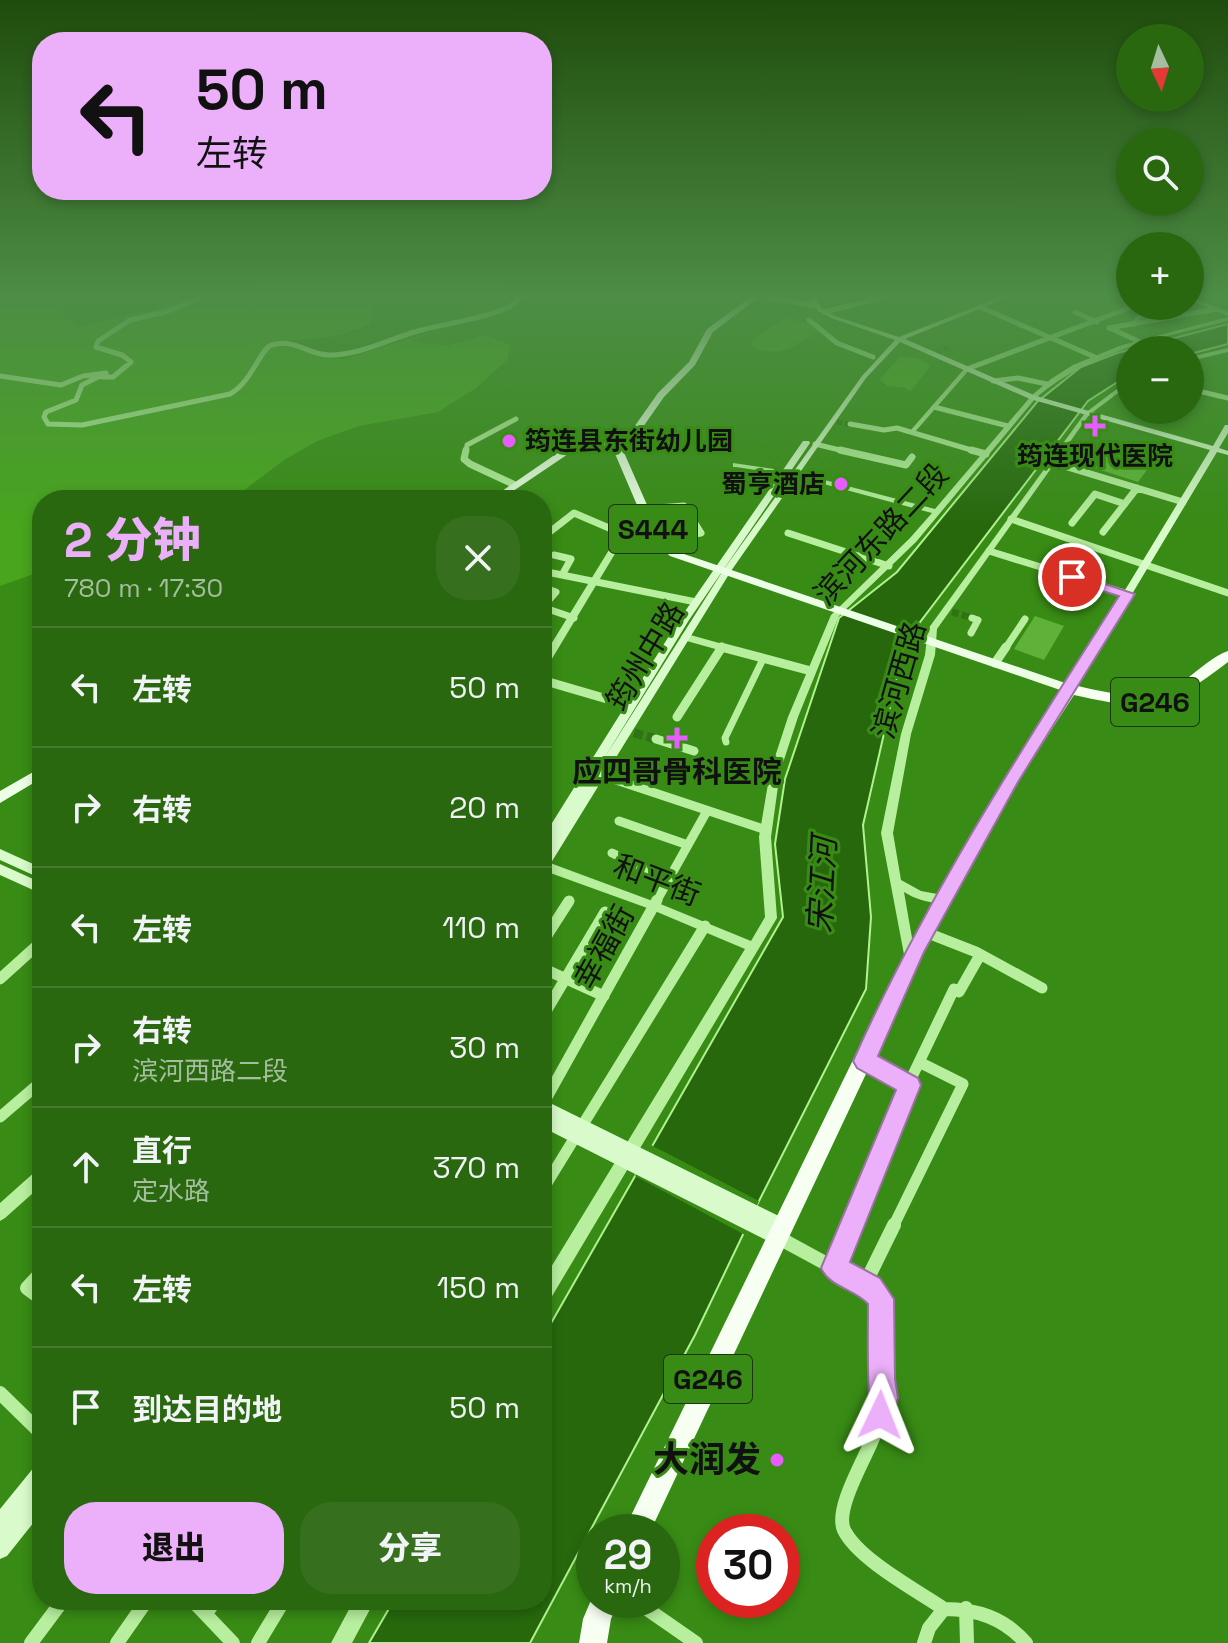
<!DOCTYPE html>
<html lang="zh">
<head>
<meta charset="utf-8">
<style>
  :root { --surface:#2a6810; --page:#36701e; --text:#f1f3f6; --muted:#a5be9f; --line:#467b30; --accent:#ecaffa }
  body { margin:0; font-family:"Space Grotesk","Noto Sans SC",sans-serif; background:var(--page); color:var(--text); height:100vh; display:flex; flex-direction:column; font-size:30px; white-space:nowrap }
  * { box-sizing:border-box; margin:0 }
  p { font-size:26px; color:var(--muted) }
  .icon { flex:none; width:44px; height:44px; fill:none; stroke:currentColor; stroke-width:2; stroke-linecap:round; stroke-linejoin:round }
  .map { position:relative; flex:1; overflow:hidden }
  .panel { position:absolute; left:32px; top:490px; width:520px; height:1120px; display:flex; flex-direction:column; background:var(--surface); border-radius:32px; box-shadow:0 4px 12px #0003 }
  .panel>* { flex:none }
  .top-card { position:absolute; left:32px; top:32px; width:520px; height:168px; border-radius:32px; box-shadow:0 4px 12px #0003; background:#ecaffa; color:#111; overflow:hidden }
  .needle { width:52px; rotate:176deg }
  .controls { position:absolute; left:1116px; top:24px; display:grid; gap:16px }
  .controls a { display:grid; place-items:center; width:88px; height:88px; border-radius:50%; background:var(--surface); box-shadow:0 4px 12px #0003; font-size:40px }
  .speed { position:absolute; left:576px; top:1514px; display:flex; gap:16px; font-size:40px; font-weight:700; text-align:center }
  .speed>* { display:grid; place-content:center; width:104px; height:104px; border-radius:50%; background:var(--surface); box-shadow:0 4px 12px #0003; line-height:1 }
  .speed small { font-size:20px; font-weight:400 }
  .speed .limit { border:12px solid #d22; background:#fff; color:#111 }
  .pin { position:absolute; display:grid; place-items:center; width:68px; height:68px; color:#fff; margin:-34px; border:4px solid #fff; border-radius:50%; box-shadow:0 2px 8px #0007 }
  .me { position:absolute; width:88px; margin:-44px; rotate:2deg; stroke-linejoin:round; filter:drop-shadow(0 0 6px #0008) }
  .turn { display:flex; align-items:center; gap:28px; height:168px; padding:0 32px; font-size:36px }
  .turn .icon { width:104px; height:104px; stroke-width:2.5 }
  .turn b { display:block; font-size:56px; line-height:68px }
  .round { display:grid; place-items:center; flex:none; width:84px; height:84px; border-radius:32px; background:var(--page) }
  .head { display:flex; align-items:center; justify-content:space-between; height:136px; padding:0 32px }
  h1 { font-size:48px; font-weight:800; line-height:60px; color:var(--accent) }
  .button { display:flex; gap:16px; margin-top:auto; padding:16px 32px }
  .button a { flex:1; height:92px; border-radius:32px; background:var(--accent); color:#111; font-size:32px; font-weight:800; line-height:92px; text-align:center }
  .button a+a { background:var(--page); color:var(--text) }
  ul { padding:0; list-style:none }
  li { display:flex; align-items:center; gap:24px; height:120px; padding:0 32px; border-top:2px solid var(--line) }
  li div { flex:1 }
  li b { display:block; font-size:30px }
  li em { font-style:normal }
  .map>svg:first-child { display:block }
  .green { fill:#48a51d }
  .water { fill:#27680d; stroke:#b0f290; stroke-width:2 }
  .pier { fill:#388b15 }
  .building { fill:#5fb239 }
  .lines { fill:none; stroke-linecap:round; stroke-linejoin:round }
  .minor-tunnel-far2 { stroke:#307314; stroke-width:5; stroke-dasharray:5 3; stroke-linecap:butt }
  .minor-tunnel-far1 { stroke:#307314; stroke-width:7; stroke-dasharray:7 3; stroke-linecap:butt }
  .minor-tunnel { stroke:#307314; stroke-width:9; stroke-dasharray:9 4; stroke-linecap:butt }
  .pedestrian { stroke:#b7ef9e; stroke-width:7 }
  .minor-far4 { stroke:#b7ef9e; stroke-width:5 }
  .minor-far3 { stroke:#b7ef9e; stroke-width:7 }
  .minor-far2 { stroke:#b7ef9e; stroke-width:9 }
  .minor-far1 { stroke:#b7ef9e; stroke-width:11 }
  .minor { stroke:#b7ef9e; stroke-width:14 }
  .tertiary { fill:#b7ef9e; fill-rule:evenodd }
  .secondary { fill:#d9fbcb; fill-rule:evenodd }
  .primary { fill:#ecffe6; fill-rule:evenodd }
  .trunk { fill:#f6fff2; fill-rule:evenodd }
  .route { fill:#ecaffa; stroke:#9972a2; stroke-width:2 }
  .poi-dot { fill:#e75cff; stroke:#388b15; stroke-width:3 }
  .labels { text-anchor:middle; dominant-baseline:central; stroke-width:6; stroke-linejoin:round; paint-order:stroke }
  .far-poi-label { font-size:26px; font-weight:bold; fill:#111; stroke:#388b15; text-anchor:start }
  .shield { fill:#388b15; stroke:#1d3612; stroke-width:2 }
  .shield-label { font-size:28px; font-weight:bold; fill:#111 }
  .street-label { font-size:30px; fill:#111; stroke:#388b15 }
  .poi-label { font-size:30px; font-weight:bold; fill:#111; stroke:#388b15 }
  .water-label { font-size:32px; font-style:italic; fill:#111; stroke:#388b15 }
  .near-poi-label { font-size:36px; font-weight:bold; fill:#111; stroke:#388b15; text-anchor:end }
</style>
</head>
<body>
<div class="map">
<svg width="1228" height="1643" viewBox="0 0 1228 1643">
  <rect width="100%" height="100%" fill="#388b15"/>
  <!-- green -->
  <path class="green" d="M 0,297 L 54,297 L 55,303 L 77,327 L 150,310 L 172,297 L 381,297 L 377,300 L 369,325 L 340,335 L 271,343 L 344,359 L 457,324 L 410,341 L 447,346 L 485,335 L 510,345 L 508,359 L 476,388 L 438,412 L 359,426 L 317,441 L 284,460 L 231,500 L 42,500 L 42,571 L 0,586 Z
    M 790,315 L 794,315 L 790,320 L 810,323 L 818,331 C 796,346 779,359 753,347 L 752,340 Z
    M 900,357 L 917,358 L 929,364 L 929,368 L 911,391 L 906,390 L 907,388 L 887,386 L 880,379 Z"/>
  <!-- water -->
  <path class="water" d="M 1228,324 L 1228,344 L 1190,354 L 1190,350 L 1130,350 L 1130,374 L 1088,401 L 905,642 L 863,825 L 871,917 L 866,989 L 759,1201 L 695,1335 L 530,1643 L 369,1643 L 394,1600 L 542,1600 L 542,1339 L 783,917 L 775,844 L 785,779 L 839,618 L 897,572 L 1037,402 L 1081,367 L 1117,353 Z"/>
  <!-- pier -->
  <path class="pier" d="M 651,1145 L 759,1201 L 745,1235 L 635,1176 Z"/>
  <!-- building -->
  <path class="building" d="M 1100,447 L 1129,456 L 1152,463 L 1138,482 L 1085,465 Z
    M 681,513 L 687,529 L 662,533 L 655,515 Z
    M 1035,616 L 1064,626 L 1044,660 L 1014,649 Z"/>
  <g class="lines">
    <!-- minor-tunnel-far2 -->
    <path class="minor-tunnel-far2" d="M 936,352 L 951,347
      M 837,422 L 850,424"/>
    <!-- minor-tunnel-far1 -->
    <path class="minor-tunnel-far1" d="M 952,612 L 972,618"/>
    <!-- minor-tunnel -->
    <path class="minor-tunnel" d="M 634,733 L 656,739"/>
    <!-- pedestrian -->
    <path class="pedestrian" d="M 726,742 L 725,738 L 763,659"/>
    <!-- minor-far4 -->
    <path class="minor-far4" d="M 767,297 L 817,306
      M 980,307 L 1095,357
      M 824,312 L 885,297
      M 1075,312 L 1097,322
      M 809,320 L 837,343 L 873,357
      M 1134,324 L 1138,318 L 1170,306
      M 1109,328 L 1217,309
      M 1110,328 L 1140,342
      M 967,369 L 1134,306
      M 0,376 L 61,385 L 83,376 L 106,373 L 82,385 L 76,400 L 46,412 L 44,417 L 48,424 L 82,425 L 230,394 C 253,381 260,348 272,345 C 296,338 307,355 330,355 C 360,355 389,339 418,331 C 446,323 480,320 507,308 C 512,306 517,301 521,297
      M 102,377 L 113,377 L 131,362 L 122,355 L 96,347 L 98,341 L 130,320 L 165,312 L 202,297
      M 993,381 L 1018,378 L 1047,384
      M 1190,389 L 1228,398
      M 934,407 L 1008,426
      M 850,424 L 884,430 L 897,428 L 978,452
      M 815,444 L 848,452
      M 466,452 L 467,445 L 516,419"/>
    <!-- minor-far3 -->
    <path class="minor-far3" d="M 466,450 L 464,459 L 470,464 L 515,485
      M 840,450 L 906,465 L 912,457
      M 971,450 L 986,454
      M 1051,462 L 1183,502
      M 645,509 L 684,506 L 701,533 L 657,540
      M 1011,519 L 1228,593
      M 1072,523 L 1095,494 L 1125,504
      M 1103,532 L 1137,488
      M 788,533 L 889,566
      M 542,538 L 574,513 L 623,534
      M 989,551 L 1128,594
      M 554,555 L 571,559 L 562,575
      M 542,571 L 696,602
      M 542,587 L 556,592 L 543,607
      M 542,607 L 574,618
      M 971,633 L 978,620 L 972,618
      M 685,637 L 728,649
      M 1005,649 L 1025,619"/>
    <!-- minor-far2 -->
    <path class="minor-far2" d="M 721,647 L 811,671
      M 995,663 L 1006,647
      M 542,680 L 631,706
      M 677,717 L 722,647
      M 656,739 L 694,751
      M 601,775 L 766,830
      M 619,821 L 688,845
      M 612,853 L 668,880
      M 656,902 L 707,811"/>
    <!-- minor-far1 -->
    <path class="minor-far1" d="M 925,932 L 976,952 L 1042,988
      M 542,943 L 569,901
      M 542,968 L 604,996
      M 0,979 L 42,941
      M 542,1018 L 605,912
      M 864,1061 L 910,1085
      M 542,1106 L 657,900
      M 0,1117 L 42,1081
      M 542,1191 L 705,926
      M 851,1227 L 910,1081 L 954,989 L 959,992 L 980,955
      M 893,1227 L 963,1084 L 919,1062"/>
    <!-- minor -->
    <path class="minor" d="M 779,1238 L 871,1288 L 881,1299 C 881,1339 889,1396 875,1433 C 867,1456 834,1508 844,1530 C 858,1559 916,1590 944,1609
      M 834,1268 L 852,1225
      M 42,1272 L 27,1288 L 42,1299
      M 865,1284 L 894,1225
      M 0,1393 L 42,1434
      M 192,1600 L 233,1643
      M 634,1600 L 696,1643
      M 966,1608 L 967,1643
      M 206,1614 L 215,1600
      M 31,1643 L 63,1600
      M 117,1643 L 147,1600
      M 258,1643 L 284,1600
      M 924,1643 L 929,1628 L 944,1609 C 977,1609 1004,1618 1026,1643"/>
    <!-- tertiary -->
    <path class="tertiary" d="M 1190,297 L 1228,312 L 1228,316 L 1190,300 Z
      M 1228,317 L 1228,321 C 1159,338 1094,350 1038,396 L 1040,398 L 1039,399 L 1035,399 L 916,542 L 839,616 L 798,717 L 780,772 L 771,837 L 777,918 L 548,1303 L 542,1305 L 542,1282 L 745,949 L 650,909 L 542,870 L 542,860 L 658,903 L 751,941 L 765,917 L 759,837 L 770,772 L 788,717 L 831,615 L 910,538 L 932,513 L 794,476 L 736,467 L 733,467 L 733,463 L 794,472 L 935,509 L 1031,396 L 1051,379 L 1073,365 L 1122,345 Z
      M 1228,348 L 1228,352 L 1190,361 L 1190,357 Z
      M 965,368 L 970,369 L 914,433 L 910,433 L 910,431 Z
      M 1130,379 L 1130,384 L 1089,415 L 937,629 L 935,655 L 911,734 L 893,833 L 901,880 L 921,891 L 948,896 L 950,899 L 948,902 C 933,905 917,900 904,892 L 916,961 L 914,965 L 910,966 L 906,965 L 881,833 L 901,734 L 925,655 L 928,629 L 1085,413 Z
      M 644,512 L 651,514 L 629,533 L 657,538 L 661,540 L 657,542 L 625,537 L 547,667 L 542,670 L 542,659 L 620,532 Z
      M 42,1168 L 42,1185 L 5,1218 L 0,1221 L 0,1203 L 37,1170 Z
      M 354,1600 L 375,1600 L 352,1643 L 331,1643 Z"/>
    <!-- secondary -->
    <path class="secondary" d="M 808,297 L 814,297 L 822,309 L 835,316 L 899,337 L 1000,297 L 1009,297 L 905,339 L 1036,396 L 1213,446 L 1225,425 L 1228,425 L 1228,433 L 1219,448 L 1228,451 L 1228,455 L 1217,452 L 1074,691 L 1066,691 L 1065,689 L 1210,450 L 1030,399 L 900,342 L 866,378 L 731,571 L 546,871 L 542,872 L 542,856 L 544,853 L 542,854 L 542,839 L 679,620 L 803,441 L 809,441 L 810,443 L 689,620 L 605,757 L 724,569 L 862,376 L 895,340 L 831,318 L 818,311 Z
      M 0,849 L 42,868 L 42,879 L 0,860 Z
      M 0,864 L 42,883 L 42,894 L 0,875 Z
      M 542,1099 L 787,1220 L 789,1226 L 787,1232 L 783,1233 L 782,1242 L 776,1244 L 770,1242 L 542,1127 Z
      M 42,1463 L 42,1512 L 7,1556 L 0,1559 L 0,1509 L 35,1466 Z"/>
    <!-- primary -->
    <path class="primary" d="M 751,297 L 759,297 L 713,332 L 695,365 L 664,397 L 631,444 L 622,448 L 662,539 L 678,552 L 1074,686 L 1076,689 L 1074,692 L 1066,692 L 670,556 L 652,540 L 613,449 L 594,445 L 580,446 L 500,500 L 489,500 L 575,441 L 594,439 L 616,444 L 625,440 L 658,393 L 689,362 L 707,329 Z
      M 42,767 L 42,778 L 0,803 L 0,791 Z"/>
    <!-- trunk -->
    <path class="trunk" d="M 1228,651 L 1228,662 C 1167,709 1148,712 1074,695 L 1017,783 L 923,953 L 650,1532 L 623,1532 L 910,943 L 1006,775 L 1065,686 L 1070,684 C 1111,694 1149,704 1186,679 C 1199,670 1213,656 1228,651 Z
      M 594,1593 L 594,1600 L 619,1600 L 611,1619 L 607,1643 L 579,1643 L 583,1619 Z"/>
  </g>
  <!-- sky -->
  <linearGradient id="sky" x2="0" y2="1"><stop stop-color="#1f4c0c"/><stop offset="0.56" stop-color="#4d8d46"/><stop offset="1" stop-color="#4d8d46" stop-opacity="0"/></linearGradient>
  <rect width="1228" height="527" fill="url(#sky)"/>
  <!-- route -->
  <path class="route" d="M 1072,573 L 1135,594 L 1018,782 L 924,952 L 878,1056 L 918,1078 L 921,1085 L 850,1262 L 880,1278 L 894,1299 L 895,1379 L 898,1398 L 890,1425 L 880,1429 L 870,1425 C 865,1413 871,1406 869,1394 C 867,1364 868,1334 868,1304 C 855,1289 829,1287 821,1268 L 896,1090 L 857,1068 L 853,1061 C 926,897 1023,747 1119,596 L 1067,580 L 1067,574 Z"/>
  <!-- markers -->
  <g class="poi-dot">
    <path d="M1091 414h8v8h8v8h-8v8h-8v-8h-8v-8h8z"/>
    <circle cx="509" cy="441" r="8"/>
    <circle cx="841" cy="484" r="8"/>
    <path d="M673 726h8v8h8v8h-8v8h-8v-8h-8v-8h8z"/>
    <circle cx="777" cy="1460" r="8"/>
  </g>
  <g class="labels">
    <!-- far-poi labels -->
    <g class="far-poi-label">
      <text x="525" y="441">筠连县东街幼儿园</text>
      <text x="1095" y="456" text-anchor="middle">筠连现代医院</text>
      <text x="825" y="484" text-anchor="end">蜀亨酒店</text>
    </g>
    <!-- shield labels -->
    <g class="shield">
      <rect x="609" y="505" width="88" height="48" rx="6"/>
      <rect x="1111" y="678" width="88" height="48" rx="6"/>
      <rect x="664" y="1355" width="88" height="48" rx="6"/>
    </g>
    <g class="shield-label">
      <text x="653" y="529">S444</text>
      <text x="1155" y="702">G246</text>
      <text x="708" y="1379">G246</text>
    </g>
    <!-- street labels -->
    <g class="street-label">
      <text transform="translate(881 534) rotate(-47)">滨河东路二段</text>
      <text transform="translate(645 656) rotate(-59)">筠州中路</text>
      <text transform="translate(899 680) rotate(-74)">滨河西路</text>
      <text transform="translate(657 880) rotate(21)">和平街</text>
      <text transform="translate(604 947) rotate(-61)">幸福街</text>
    </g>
    <!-- poi labels -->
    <g class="poi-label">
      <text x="677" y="771">应四哥骨科医院</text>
    </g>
    <!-- water labels -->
    <g class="water-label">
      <text transform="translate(822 885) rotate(-87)">宋江河</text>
    </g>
    <!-- near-poi labels -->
    <g class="near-poi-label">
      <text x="761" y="1460">大润发</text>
    </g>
  </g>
</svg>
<div class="controls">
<a><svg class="needle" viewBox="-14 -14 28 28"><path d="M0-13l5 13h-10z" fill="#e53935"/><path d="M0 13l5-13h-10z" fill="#a5be9f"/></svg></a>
<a><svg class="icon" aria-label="search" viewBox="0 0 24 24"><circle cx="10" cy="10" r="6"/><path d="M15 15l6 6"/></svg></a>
<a>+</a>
<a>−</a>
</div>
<div class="speed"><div>29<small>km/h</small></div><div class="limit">30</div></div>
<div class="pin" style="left:1072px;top:577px;background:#d93025"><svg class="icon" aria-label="arrive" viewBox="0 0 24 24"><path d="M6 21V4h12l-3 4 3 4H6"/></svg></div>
<svg class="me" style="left:880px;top:1415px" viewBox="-20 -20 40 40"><path d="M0-17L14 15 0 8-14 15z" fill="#ecaffa" stroke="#fff" stroke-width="4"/></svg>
<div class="top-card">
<div class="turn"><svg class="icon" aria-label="left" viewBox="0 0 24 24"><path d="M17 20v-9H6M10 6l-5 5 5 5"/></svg><div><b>50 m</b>左转</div></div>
</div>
<section class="panel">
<div class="head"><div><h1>2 分钟</h1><p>780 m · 17:30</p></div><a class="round"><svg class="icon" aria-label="close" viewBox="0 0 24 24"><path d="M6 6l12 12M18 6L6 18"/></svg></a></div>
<ul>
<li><svg class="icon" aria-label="left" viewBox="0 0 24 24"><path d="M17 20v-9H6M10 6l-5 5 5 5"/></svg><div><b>左转</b></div><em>50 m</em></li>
<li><svg class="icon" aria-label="right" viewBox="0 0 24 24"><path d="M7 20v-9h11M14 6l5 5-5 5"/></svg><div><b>右转</b></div><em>20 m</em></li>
<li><svg class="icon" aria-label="left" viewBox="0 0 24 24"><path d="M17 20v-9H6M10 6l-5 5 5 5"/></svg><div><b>左转</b></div><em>110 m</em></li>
<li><svg class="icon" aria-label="right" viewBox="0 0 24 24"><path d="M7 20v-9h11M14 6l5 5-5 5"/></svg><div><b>右转</b><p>滨河西路二段</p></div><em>30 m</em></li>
<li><svg class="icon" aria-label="ahead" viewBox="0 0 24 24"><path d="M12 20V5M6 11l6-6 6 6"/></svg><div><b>直行</b><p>定水路</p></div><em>370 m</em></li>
<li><svg class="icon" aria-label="left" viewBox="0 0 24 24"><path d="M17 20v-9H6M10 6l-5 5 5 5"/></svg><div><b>左转</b></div><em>150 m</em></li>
<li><svg class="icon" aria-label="arrive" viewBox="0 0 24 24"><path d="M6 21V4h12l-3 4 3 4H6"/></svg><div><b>到达目的地</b></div><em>50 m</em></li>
</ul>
<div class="button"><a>退出</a><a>分享</a></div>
</section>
</div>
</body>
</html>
